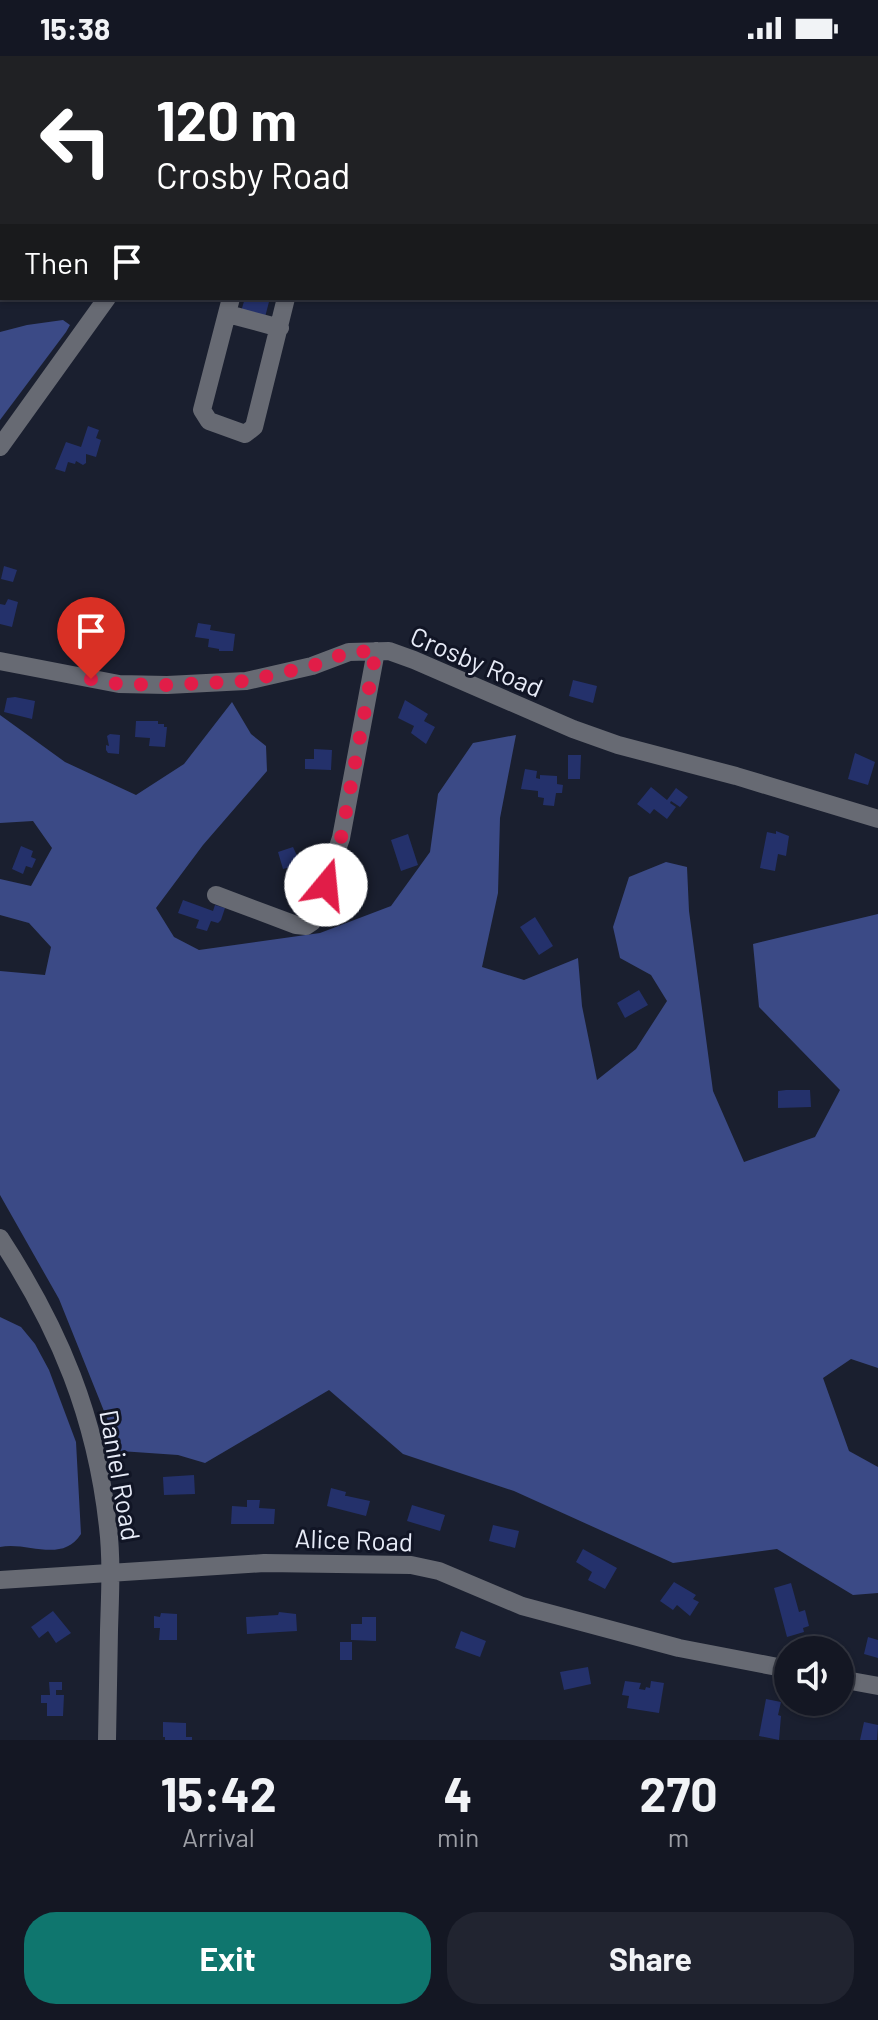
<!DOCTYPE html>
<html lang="en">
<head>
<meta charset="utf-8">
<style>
  :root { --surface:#141723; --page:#212430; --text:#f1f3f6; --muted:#9d9fa6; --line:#333641; --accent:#0f766e }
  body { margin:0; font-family:Barlow,sans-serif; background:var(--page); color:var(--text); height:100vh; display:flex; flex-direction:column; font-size:30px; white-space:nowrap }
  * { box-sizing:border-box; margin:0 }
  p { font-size:26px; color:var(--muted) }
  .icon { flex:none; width:44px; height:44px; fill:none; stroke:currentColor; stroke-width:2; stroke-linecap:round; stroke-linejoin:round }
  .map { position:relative; height:1684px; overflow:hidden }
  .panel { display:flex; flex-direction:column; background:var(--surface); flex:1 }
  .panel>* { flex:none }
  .top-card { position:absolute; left:0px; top:0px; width:878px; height:244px; box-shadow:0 2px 6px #0004,0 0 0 2px var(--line); background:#202124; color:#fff; overflow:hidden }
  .fabs { position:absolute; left:774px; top:1580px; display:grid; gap:16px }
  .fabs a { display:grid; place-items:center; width:80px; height:80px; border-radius:50%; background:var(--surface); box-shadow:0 2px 6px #0004,0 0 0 2px var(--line); font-size:40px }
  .pin { position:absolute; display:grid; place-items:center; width:68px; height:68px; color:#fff; margin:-82px -34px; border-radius:50% 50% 50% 0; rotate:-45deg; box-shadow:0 0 8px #0007 }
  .pin .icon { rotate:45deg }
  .me { position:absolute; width:88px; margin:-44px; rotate:17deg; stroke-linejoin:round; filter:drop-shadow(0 0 6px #0008) }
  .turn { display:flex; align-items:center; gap:28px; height:168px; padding:0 24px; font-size:36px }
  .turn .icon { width:104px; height:104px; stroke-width:2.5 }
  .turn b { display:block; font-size:56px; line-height:68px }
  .then { display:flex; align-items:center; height:76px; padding:0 24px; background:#0003; gap:16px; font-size:30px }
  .eta { display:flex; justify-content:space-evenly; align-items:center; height:136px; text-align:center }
  .eta b { font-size:48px; font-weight:700; line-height:56px }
  .button { display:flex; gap:16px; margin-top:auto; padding:16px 24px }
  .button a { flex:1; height:92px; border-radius:32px; background:var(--accent); color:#fff; font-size:32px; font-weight:700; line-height:92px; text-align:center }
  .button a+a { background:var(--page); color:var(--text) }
  .status { display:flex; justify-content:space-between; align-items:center; height:56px; padding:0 40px; background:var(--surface); direction:ltr }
  .status svg { height:22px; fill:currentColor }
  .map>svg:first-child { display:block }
  .forest { fill:#3b4a86 }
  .building { fill:#24316b }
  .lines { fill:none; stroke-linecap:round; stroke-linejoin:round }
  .minor { stroke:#676a73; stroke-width:18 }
  .route { stroke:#e11d48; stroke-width:14; stroke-dasharray:0 25.2 }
  .labels { text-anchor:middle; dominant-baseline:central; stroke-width:6; stroke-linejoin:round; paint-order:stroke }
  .street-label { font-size:26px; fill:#e8ecf8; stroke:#111525 }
</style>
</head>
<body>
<div class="status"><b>15:38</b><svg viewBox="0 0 49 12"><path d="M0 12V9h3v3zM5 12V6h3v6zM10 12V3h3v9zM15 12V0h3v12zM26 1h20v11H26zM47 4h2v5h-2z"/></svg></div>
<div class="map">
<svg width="878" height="1684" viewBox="0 0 878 1684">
  <rect width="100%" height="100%" fill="#1a1f2f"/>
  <!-- forest -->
  <path class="forest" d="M 63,264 L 70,269 L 66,276 L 0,364 L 0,276 L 27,269 Z
    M 232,646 L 251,678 L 266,690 L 267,715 L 203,789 L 156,852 L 174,881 L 199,894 L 320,877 L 391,850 L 430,796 L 438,738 L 473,687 L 516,679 L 500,762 L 498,837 L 482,911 L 524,924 L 578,902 L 582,950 L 597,1024 L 636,993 L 667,945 L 651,919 L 620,902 L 613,871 L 629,821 L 666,806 L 687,811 L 689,855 L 713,1035 L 744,1106 L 815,1081 L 840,1034 L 759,951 L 753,888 L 878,858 L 878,1312 L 851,1303 L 823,1322 L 849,1395 L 878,1411 L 878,1537 L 853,1539 L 777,1493 L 673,1507 L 514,1435 L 403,1398 L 329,1334 L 205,1407 L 178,1399 L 120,1395 L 59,1243 L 0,1139 L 0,915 L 45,919 L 51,891 L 29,867 L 0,859 L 0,823 L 31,830 L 52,792 L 33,765 L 0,767 L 0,659 L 65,706 L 136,739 L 184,708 Z
    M 0,1261 L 21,1271 L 35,1288 L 49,1314 L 76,1386 L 81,1478 C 62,1508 27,1485 0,1491 Z"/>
  <!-- building -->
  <path class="building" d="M 245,242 L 270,242 L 264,265 L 240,259 Z
    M 88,370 L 99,374 L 96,382 L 101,384 L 96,401 L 86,398 L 86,407 L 83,409 L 76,405 L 75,408 L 68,406 L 65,416 L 55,413 L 66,386 L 81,391 Z
    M 4,510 L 17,514 L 13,526 L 1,523 Z
    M 8,543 L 18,546 L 12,571 L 0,568 L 0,548 L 5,549 Z
    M 198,567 L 211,569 L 210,574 L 235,578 L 233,595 L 219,595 L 219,593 L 208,591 L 209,583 L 195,581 Z
    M 573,624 L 597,630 L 593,647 L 569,640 Z
    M 15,641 L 35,645 L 32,663 L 4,656 L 7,642 Z
    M 405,644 L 428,658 L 424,665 L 435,671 L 426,688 L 411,677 L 414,670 L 398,662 Z
    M 136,665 L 158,665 L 158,668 L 164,668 L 164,671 L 167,671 L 165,691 L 149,690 L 150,682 L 135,681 Z
    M 110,678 L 120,679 L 119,698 L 108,697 L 106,694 L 106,689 L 109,690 L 107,680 Z
    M 314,693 L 332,694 L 331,714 L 305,713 L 305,703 L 314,703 Z
    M 855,697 L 875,706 L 868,729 L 848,723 Z
    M 568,699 L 581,699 L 580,723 L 568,723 Z
    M 525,713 L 537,715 L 536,722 L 540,723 L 540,719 L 557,720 L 557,728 L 563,729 L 562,737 L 556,737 L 554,750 L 543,749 L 544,742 L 538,741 L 538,735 L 521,733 Z
    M 651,731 L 667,744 L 676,732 L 688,741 L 680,751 L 671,745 L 670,747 L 676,751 L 667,763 L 654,753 L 650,758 L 637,748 Z
    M 776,775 L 789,780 L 786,800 L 778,798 L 775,815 L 760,812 L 767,776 L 776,778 Z
    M 408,778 L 418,809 L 401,815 L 391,784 Z
    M 21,790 L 33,795 L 31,801 L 36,803 L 32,812 L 26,810 L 23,818 L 12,813 Z
    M 293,791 L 305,817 L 294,820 L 296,830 L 289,832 L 286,821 L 293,819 L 291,811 L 283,813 L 278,796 Z
    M 183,844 L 213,855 L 215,849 L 225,852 L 221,864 L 218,867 L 211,865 L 207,875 L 196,872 L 199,864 L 178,857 Z
    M 535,861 L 553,890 L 539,899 L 520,871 Z
    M 639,934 L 648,949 L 625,962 L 617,947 Z
    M 786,1034 L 810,1034 L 811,1051 L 778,1052 L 778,1035 Z
    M 194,1419 L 195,1438 L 164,1439 L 163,1421 Z
    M 331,1432 L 346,1436 L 345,1440 L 347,1440 L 370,1445 L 366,1460 L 327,1450 Z
    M 247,1444 L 260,1444 L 259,1452 L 275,1453 L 274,1468 L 231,1468 L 232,1450 L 247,1451 Z
    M 412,1449 L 445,1459 L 440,1475 L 407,1465 Z
    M 493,1469 L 519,1475 L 515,1492 L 489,1485 Z
    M 583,1493 L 617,1512 L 605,1533 L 588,1524 L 592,1516 L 576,1506 Z
    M 674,1526 L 696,1539 L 693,1543 L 699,1546 L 690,1560 L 677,1549 L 673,1554 L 660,1545 Z
    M 791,1527 L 799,1556 L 805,1554 L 809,1570 L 803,1572 L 804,1576 L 787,1581 L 774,1532 Z
    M 53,1555 L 71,1577 L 56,1587 L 48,1575 L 39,1582 L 31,1571 Z
    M 279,1556 L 296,1558 L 297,1575 L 247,1578 L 246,1561 L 278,1559 Z
    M 161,1557 L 177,1558 L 177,1584 L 159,1584 L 160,1572 L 154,1572 L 154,1560 L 160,1561 Z
    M 362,1561 L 376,1561 L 376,1585 L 351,1584 L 351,1568 L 362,1568 Z
    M 461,1575 L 486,1585 L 480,1601 L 455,1592 Z
    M 868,1581 L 878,1584 L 878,1602 L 864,1598 Z
    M 340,1586 L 352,1586 L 352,1604 L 340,1604 Z
    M 588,1611 L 591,1628 L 564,1634 L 560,1616 Z
    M 625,1625 L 641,1627 L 639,1633 L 645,1634 L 646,1631 L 650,1632 L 651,1625 L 664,1627 L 659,1657 L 627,1652 L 629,1640 L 622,1639 Z
    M 49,1626 L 62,1626 L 62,1634 L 56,1634 L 56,1639 L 64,1639 L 63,1660 L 47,1660 L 47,1647 L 41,1647 L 41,1639 L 50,1639 Z
    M 766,1643 L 781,1646 L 778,1659 L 781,1660 L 779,1684 L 759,1680 Z
    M 163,1666 L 186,1667 L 186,1681 L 192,1681 L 192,1684 L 165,1684 L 165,1681 L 163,1681 Z
    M 864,1666 L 878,1669 L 877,1684 L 860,1684 Z"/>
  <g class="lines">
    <!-- minor -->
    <path class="minor" d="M 186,2 L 187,0
      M 275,2 L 275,0
      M 0,135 L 2,136
      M 0,159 L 2,158
      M 231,242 L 202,354 L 209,365 L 245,378 L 254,371 L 286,242
      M 228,258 L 280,272
      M 0,391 L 107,242
      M 0,605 L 119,628 L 167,629 L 246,625 L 312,610 L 349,596 L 389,595 L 414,604 L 573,673 L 618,689 L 736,720 L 878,763
      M 216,839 L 296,869 L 306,870 L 312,866 L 341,782 L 376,595
      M 0,1182 C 60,1274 96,1361 108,1471 C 112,1505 110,1540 109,1574 C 108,1611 108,1647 107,1684
      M 0,1524 L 264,1507 L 411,1509 L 439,1515 L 522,1550 L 679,1592 L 788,1613
      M 840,1623 L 878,1630"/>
  </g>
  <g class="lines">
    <!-- route -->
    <path class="route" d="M 91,623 L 119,628 L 167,629 L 246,625 L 312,610 L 349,596 L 376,595 L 341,782 L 326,829"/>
  </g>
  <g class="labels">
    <!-- street labels -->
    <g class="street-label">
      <text transform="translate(477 605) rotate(23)">Crosby Road</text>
      <text transform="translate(121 1419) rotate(80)">Daniel Road</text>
      <text transform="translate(354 1483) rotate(2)">Alice Road</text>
    </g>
  </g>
</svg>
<div class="fabs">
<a><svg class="icon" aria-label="sound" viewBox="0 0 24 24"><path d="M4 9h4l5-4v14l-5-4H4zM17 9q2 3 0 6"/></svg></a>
</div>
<div class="pin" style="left:91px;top:623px;background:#d93025"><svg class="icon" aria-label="arrive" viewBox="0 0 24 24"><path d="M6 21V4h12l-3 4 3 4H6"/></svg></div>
<svg class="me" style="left:326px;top:829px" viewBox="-20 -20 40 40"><circle r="19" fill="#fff"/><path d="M0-13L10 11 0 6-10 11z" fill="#e11d48"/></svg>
<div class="top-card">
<div class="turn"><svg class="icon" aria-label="left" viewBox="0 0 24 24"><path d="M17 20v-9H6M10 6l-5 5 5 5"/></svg><div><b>120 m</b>Crosby Road</div></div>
<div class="then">Then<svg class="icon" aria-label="arrive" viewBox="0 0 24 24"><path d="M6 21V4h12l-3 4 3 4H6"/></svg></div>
</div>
</div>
<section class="panel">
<div class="eta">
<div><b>15:42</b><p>Arrival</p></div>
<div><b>4</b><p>min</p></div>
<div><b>270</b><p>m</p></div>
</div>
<div class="button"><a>Exit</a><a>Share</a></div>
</section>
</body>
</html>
